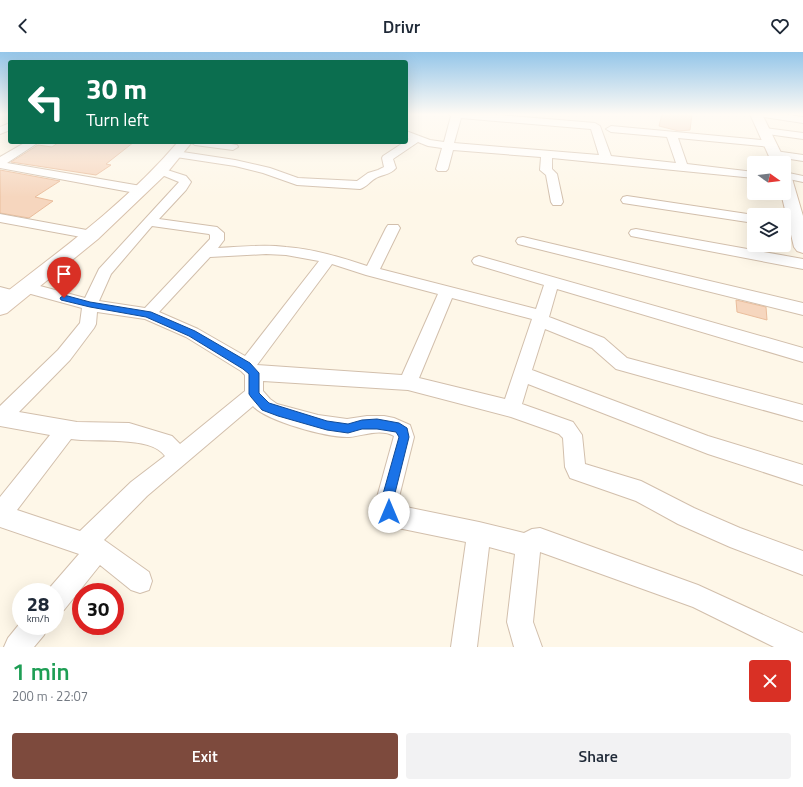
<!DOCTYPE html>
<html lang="en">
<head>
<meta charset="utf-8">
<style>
  :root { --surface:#fff; --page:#f2f2f3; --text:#1f2937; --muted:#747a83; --accent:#7d4a3d }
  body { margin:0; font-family:"Titillium Web",sans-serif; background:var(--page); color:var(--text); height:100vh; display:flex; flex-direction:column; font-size:15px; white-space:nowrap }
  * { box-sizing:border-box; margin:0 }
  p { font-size:13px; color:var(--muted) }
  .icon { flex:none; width:22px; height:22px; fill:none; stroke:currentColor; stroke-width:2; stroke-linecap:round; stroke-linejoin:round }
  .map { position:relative; height:595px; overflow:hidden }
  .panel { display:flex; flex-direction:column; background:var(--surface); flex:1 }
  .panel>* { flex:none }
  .guide { position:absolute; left:8px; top:8px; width:400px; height:84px; border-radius:4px; box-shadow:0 4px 16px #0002; background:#0b6e4f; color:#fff; overflow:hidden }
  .needle { width:26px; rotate:104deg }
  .fabs { position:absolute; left:747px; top:104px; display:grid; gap:8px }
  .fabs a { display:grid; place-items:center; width:44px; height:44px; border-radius:4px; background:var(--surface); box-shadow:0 4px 16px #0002; font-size:20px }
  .speed { position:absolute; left:12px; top:531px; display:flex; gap:8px; font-size:20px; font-weight:700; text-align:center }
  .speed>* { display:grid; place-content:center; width:52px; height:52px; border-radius:50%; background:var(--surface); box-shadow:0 4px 16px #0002; line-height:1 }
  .speed small { font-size:10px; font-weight:400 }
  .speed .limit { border:6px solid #d22; background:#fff; color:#111 }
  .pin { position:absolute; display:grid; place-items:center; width:34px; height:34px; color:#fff; margin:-41px -17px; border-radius:50% 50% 50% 0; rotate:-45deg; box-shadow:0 0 4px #0007 }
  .pin .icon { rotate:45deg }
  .me { position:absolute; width:44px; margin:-22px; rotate:0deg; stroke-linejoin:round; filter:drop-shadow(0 0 3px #0008) }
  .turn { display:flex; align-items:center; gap:14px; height:84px; padding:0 12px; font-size:18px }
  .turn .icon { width:52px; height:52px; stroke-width:2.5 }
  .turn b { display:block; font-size:28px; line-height:34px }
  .round { display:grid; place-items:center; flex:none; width:42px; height:42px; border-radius:4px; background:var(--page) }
  .headline { display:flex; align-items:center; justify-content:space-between; height:68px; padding:0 12px }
  h1 { font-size:24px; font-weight:600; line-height:30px; color:#1e9e55 }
  .cta { display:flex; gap:8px; margin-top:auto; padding:8px 12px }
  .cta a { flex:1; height:46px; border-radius:4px; background:var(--accent); color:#fff; font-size:16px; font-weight:600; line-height:46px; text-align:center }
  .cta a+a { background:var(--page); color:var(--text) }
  header { display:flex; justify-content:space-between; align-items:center; height:52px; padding:0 12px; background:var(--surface); font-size:18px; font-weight:600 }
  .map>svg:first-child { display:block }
  .building { fill:#f6d6be; stroke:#eabd9c }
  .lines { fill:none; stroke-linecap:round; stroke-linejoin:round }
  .street-casing { stroke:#d2bfac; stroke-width:2 }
  .secondary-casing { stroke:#d8c1ac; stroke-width:2 }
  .street { fill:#fff; fill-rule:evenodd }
  .secondary { fill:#fff; fill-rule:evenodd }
  .route { fill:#1a73e8; stroke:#114b97 }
</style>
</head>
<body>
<header><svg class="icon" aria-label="back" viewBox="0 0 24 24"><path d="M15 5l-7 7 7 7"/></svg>Drivr<svg class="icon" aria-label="heart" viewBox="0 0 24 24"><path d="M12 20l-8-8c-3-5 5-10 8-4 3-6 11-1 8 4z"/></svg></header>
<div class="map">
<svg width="803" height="595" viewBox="0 0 803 595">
  <rect width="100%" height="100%" fill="#fef7e8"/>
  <!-- building -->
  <path class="building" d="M 662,62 L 692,62 L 690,78 L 679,79 L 659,74 Z
    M 59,90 L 134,90 L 106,112 L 111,113 L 96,123 L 11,110 L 38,93 L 52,95 Z
    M 0,118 L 60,129 L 35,145 L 53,149 L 29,166 L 0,161 Z
    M 736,248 L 766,255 L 767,268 L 737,260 Z"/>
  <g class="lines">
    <defs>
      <path id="street" d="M 448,62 L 486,62 L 595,71 L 600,74 L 611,104 L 676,111 L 667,85 L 611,80 L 606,77 L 611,74 L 771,89 L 776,92 L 771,95 L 678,86 L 687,112 L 754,120 L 754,126 L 552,106 L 552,117 L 557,122 L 563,150 L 561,153 L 553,153 L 551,150 L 546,123 L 540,118 L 541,105 L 453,98 L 448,117 L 446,119 L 438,119 L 436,117 L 442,96 L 428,94 L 418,90 L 393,107 L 396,116 C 390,123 383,122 376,126 C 370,129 367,135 360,137 L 297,133 L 263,121 L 235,114 L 176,105 L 171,102 L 176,99 L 235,108 L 270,116 L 298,126 L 357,129 L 368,121 L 378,118 L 384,115 L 382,106 L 383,104 L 409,87 L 406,85 L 406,79 L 430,88 L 444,90 L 451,64 ZM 461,66 L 591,77 L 599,103 L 454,91 Z
        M 759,62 L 782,62 L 803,65 L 803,71 L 764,65 Z
        M 10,71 L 10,78 L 0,82 L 0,75 Z
        M 765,76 L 803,81 L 803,87 L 761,81 L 760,79 Z
        M 26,90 L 39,90 L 7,111 L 141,134 L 145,135 L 147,138 L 145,141 L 141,142 L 0,116 L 0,105 Z
        M 190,90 L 219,90 L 237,93 L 238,95 L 233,98 L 195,93 Z
        M 775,99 L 803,103 L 803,109 L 771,104 L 770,102 Z
        M 161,116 L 186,124 L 191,130 L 186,138 L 159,167 L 217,175 L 224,181 L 224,188 L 218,196 C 240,195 263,192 286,195 C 314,197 340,205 367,214 L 386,176 L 388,173 L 398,173 L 400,176 L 380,217 L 536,257 L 544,233 L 474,212 L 472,209 L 474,206 L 479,204 L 803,296 L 803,310 L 557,237 L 549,265 L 604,286 L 627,306 L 803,353 L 803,369 L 616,317 L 592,296 L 545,277 L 532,318 L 708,384 L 803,413 L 803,433 L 708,402 L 528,332 L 522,352 L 573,370 L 582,383 L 585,412 L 641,429 L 694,456 L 740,476 L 803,499 L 803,523 L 730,495 L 678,472 L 636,449 L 570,426 L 565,415 L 563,386 L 559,382 L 511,365 L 408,338 L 263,329 L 263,339 L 270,347 L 277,352 L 318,363 L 347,367 L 367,364 L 384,364 L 394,366 L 410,373 L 414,385 L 398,449 L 399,453 L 401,454 L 479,470 L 524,481 L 532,477 L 540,476 L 698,533 L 803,581 L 803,595 L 774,595 L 693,555 L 540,500 L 533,570 L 542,595 L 514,595 L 507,570 L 515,502 L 489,495 L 477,595 L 451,595 L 466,490 L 398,476 L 381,468 L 376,449 L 394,384 C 380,376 363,384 349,385 C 328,386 266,369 253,354 L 147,444 L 104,488 L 149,520 L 152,529 L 149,538 L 140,541 L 131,538 L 100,513 L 64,558 L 55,561 L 55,540 L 46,540 L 79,502 L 0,475 L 0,445 L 50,383 L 0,374 L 0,354 L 58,298 L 80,271 L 82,256 L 20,239 L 17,235 L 20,231 L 25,230 L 85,246 L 99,217 L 179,130 L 157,121 L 155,119 L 157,117 ZM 152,174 L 209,182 L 210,183 L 210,187 L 145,256 L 99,249 L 111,222 ZM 266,202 L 286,203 L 319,209 L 245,304 L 198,277 L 159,260 L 210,205 ZM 332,212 L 366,223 L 438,242 L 402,323 L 257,313 ZM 452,246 L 532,267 L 505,347 L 419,326 ZM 97,260 L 145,267 L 186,285 L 241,319 L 245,323 L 245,339 L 180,392 L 172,384 L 129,371 L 77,370 L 19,360 L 70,308 L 94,276 L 96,272 ZM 71,387 C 94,391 151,383 165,404 L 131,430 L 80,479 L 17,458 Z
        M 784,120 L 803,124 L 803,130 L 784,126 Z
        M 627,144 L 754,163 L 754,171 L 623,151 L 621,148 L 623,145 Z
        M 0,162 L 92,179 L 97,180 L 99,183 L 97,186 L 92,187 L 0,170 Z
        M 784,167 L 803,170 L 803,175 L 798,177 L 784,175 Z
        M 636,177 L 803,207 L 803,217 L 631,184 L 629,181 L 631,178 Z
        M 523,185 L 803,251 L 803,263 L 518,192 L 516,189 L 518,186 Z
        M 0,235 L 19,240 L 22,244 L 19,248 L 14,249 L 0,245 Z
        M 21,570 L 21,574 L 48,574 L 44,583 L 34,595 L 4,595 L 8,586 Z"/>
      <path id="secondary" d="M 750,62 L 762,62 L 786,111 L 784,114 L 784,111 L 772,111 Z
        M 178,90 L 192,90 L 166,122 L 98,187 L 7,261 L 0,263 L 0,245 C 62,197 127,150 178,90 Z
        M 784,119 L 789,120 L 791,123 L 803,164 L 803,201 L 797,199 L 794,195 L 781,141 L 784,141 Z"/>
    </defs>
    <!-- street casing -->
    <use href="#street" class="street-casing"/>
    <!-- secondary casing -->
    <use href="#secondary" class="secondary-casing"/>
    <!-- street -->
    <use href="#street" class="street"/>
    <!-- secondary -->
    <use href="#secondary" class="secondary"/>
  </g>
  <!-- sky -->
  <linearGradient id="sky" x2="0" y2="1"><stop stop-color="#95c6e9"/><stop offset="0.43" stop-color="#fffbf5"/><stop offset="1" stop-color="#fffbf5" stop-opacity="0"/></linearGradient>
  <rect width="803" height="145" fill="url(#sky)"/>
  <!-- route -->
  <path class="route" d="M 64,243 L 90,250 L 151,260 L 195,279 L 250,311 L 259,321 L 259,341 L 269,351 L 327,369 L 348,372 L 362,368 L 377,367 L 399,371 L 407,376 L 409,385 L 393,449 L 395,460 L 394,464 L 389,466 L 385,464 L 381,449 L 399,385 L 396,380 L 377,377 L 362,377 L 348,381 L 327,378 L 278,364 L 262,358 L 251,345 L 249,342 L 249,322 L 243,317 L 189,284 L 146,265 L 90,255 L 61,248 L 60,246 Z"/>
</svg>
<div class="fabs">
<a><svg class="needle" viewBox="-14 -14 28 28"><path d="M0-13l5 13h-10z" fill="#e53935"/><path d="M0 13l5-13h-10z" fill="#747a83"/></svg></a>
<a><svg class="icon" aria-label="layers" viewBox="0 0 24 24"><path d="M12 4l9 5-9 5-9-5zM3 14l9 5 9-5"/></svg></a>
</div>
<div class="speed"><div>28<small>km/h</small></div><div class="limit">30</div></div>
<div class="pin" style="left:64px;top:246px;background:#d93025"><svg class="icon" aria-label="arrive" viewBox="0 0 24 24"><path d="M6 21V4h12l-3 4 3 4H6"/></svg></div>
<svg class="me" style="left:389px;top:460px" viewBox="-20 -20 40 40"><circle r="19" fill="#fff"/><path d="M0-13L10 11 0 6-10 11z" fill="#1a73e8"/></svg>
<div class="guide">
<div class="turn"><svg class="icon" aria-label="left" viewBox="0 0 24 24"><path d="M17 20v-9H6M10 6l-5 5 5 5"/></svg><div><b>30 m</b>Turn left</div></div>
</div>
</div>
<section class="panel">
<div class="headline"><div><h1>1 min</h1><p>200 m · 22:07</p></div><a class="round" style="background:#d93025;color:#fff"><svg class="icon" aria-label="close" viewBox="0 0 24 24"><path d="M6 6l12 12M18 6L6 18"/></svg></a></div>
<div class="cta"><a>Exit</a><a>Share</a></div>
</section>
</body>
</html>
